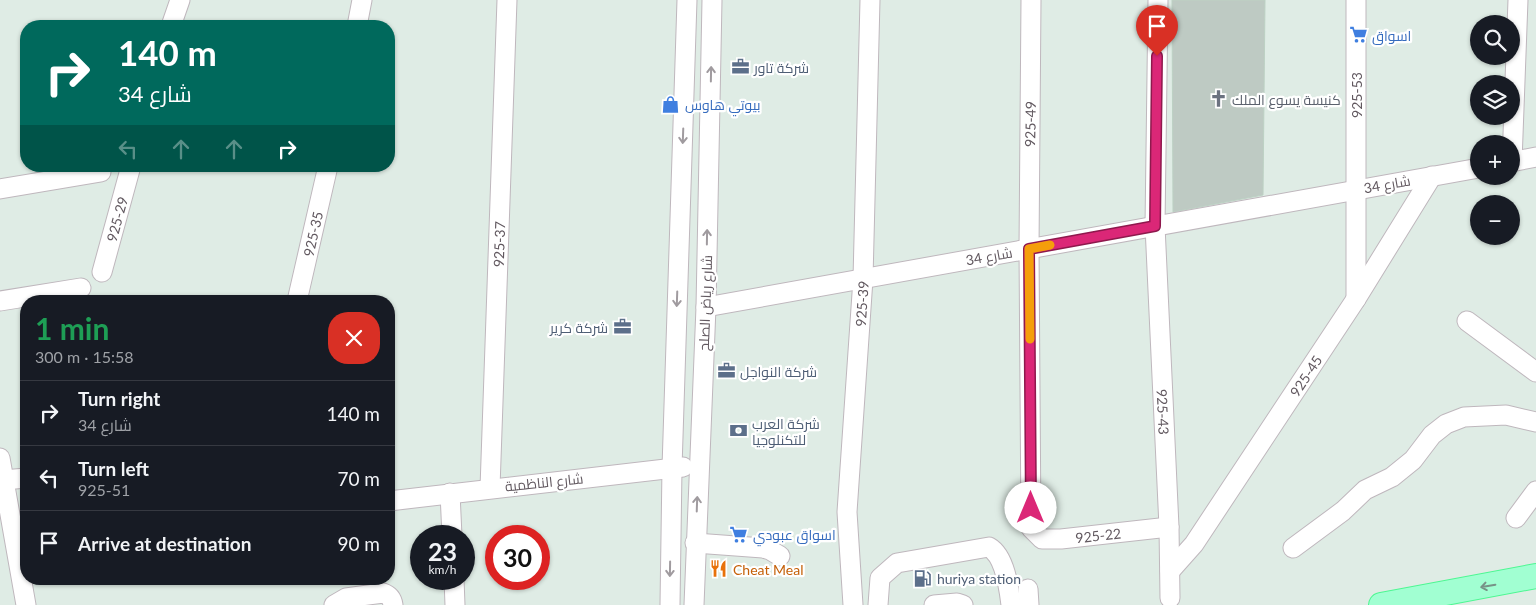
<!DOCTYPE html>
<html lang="en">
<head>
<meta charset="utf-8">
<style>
  :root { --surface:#171b24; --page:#242831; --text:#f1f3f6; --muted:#9ea1a6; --line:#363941 }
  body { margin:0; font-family:Lato,Cairo,sans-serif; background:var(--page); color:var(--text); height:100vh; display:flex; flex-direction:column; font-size:19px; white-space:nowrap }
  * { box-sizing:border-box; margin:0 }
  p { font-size:16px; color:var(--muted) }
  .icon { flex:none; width:28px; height:28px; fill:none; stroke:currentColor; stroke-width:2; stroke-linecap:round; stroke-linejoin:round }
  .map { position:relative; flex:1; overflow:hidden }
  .details { position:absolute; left:20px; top:295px; width:375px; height:290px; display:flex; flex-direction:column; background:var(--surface); border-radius:20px; box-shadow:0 1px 4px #0004 }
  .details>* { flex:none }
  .hud { position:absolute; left:20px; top:20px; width:375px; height:152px; border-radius:20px; box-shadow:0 1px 4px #0004; background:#00695c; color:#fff; overflow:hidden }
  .tools { position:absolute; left:1470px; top:15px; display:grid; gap:10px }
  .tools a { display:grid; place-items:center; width:50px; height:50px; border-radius:50%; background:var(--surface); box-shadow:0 1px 4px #0004; font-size:25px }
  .speed { position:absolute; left:410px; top:525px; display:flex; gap:10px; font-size:25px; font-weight:700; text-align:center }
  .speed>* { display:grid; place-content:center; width:65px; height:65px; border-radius:50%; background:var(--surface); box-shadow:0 1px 4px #0004; line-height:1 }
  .speed small { font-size:12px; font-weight:400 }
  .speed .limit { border:8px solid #d22; background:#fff; color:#111 }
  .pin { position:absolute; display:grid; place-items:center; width:42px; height:42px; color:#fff; margin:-51px -21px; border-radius:50% 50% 50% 0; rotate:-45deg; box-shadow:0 0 5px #0007 }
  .pin .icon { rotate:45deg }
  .me { position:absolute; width:55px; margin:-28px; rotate:0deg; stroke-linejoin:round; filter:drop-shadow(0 0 4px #0008) }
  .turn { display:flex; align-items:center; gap:18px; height:105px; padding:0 15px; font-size:22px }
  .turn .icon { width:65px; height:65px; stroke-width:2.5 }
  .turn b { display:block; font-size:35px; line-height:42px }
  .lanes { display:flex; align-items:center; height:48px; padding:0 15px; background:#0003; justify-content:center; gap:25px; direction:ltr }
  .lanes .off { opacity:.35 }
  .round { display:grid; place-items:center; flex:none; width:52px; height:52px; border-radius:20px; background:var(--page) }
  .head { display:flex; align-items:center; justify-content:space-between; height:85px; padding:0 15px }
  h1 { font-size:30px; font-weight:700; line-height:38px; color:#1e9e55 }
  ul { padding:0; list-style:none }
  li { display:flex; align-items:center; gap:15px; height:65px; padding:0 15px; border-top:1px solid var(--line) }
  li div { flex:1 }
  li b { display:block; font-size:19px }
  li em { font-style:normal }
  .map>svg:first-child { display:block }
  .building { fill:#becac3; stroke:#bdd1c4 }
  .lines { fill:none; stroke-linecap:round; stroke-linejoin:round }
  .minor-casing { stroke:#bfb7bd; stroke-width:21 }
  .major-casing { stroke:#4df792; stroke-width:26 }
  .minor { stroke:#fff; stroke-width:19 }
  .major { stroke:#a1ffd2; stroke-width:24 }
  .oneway { stroke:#a09b9f }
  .oneway2 { stroke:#779287 }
  .route-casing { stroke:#8e194d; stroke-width:12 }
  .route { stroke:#db2777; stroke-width:9 }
  .slow { stroke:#f59e0b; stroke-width:9 }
  .labels { text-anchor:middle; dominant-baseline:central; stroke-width:4.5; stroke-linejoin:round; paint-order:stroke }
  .shop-label { font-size:14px; fill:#366cbe; stroke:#fff; text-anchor:start }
  .service-label { font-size:14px; fill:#4e5e75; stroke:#fff; text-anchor:start }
  .street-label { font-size:14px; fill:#61585f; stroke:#fff }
  .worship-label { font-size:14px; fill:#5b616d; stroke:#fff; text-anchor:start }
  .food-label { font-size:14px; fill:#c56008; stroke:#fff; text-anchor:start }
</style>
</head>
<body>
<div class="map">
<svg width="1536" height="605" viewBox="0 0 1536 605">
  <rect width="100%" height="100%" fill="#dfece5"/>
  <!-- building -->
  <path class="building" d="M 1172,0 L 1265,0 L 1263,195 L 1173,212 Z"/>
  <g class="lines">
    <defs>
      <g id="minor">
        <path id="s1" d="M 1031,0 L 1029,249 L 1031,528 L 1042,539 L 1061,539 L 1169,527"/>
        <path id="s2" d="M 1158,0 L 1155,226 L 1169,527 L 1170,598"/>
        <path d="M 1356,0 L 1356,299"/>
        <path d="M 171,26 L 180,0"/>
        <path d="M 357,26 L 362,0"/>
        <path d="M 1511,162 L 1536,157"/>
        <path d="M 1512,162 L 1518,0"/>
        <path d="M 0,189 L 101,172"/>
        <path id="s3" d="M 102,272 L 131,166"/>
        <path d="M 0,301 L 81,288"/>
        <path id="s4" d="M 297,301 L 328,166"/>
        <path d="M 706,307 L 1479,168"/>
        <path d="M 1467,321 L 1536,372"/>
        <path d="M 0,458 L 26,605"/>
        <path d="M 4,480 L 26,478"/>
        <path id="s5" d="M 490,488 L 507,0"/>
        <path d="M 450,493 L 452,536"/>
        <path d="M 389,501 L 683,467"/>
        <path d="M 1516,518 L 1536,491"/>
        <path d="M 695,543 L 763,548 L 770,550 L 780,556"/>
        <path d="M 1293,548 L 1343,511 L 1365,490 L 1392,477 L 1413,460 L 1432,435 L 1446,424 L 1464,417 L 1506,415 L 1536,422"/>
        <path id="s6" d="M 1170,571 L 1194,544 L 1356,299 L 1432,176"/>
        <path d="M 454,579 L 455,605"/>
        <path d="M 1028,589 L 1029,605"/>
        <path d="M 334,605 L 346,598 L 383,593 C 389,595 392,598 393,605"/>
        <path d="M 670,605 L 672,468 L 687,0"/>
        <path d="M 694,605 L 706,307 L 712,0"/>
        <path id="s7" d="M 853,605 L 847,512 L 863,279 L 870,0"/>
        <path d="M 878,605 L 880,578 L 897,563 L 989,547 C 1005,556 1009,588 1011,605"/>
        <path d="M 934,605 L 957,603 L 963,605"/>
      </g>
      <path id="major" d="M 1381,605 L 1536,576"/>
    </defs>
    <!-- minor casing -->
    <use href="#minor" class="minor-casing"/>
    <!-- major casing -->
    <use href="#major" class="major-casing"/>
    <!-- minor -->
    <use href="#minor" class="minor"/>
    <!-- major -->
    <use href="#major" class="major"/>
  </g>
  <!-- one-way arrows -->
  <defs><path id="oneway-shaft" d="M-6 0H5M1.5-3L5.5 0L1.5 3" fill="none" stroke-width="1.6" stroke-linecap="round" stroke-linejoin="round" transform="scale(1.25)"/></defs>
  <g class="oneway">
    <use href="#oneway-shaft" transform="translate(711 74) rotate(-89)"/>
    <use href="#oneway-shaft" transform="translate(683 136) rotate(92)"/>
    <use href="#oneway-shaft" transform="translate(707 237) rotate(-89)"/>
    <use href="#oneway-shaft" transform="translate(677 299) rotate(92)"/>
    <use href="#oneway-shaft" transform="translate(697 504) rotate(-88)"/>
    <use href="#oneway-shaft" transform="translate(670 569) rotate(91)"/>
  </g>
  <use class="oneway2" href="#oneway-shaft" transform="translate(1488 586) rotate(170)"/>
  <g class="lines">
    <defs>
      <path id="route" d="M 1031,508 L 1029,249 L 1155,226 L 1157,56"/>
    </defs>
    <!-- route casing -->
    <use href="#route" class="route-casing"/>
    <!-- route -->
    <use href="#route" class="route"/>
    <!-- slow -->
    <path class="slow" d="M 1030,339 L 1029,249 L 1050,245"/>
  </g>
  <!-- icons -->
  <defs>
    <symbol id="supermarket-bare" viewBox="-9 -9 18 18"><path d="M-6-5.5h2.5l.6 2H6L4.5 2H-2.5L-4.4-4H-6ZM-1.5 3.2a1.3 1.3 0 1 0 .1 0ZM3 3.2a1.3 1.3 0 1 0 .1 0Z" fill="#3f7fe0" stroke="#fff" stroke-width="2.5" paint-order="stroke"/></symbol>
    <symbol id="office-bare" viewBox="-9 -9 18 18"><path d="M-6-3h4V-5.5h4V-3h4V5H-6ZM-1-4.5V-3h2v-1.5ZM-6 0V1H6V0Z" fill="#5c6f8a" stroke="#fff" stroke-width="2.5" paint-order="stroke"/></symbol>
    <symbol id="church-bare" viewBox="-9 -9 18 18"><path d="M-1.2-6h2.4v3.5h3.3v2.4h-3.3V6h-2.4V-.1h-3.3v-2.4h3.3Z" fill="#6b7280" stroke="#fff" stroke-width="2.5" paint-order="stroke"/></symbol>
    <symbol id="shop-bare" viewBox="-9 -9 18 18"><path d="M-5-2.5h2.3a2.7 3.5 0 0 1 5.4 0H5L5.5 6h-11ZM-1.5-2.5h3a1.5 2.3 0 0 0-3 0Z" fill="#3f7fe0" stroke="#fff" stroke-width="2.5" paint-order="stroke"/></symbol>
    <symbol id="bank-bare" viewBox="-9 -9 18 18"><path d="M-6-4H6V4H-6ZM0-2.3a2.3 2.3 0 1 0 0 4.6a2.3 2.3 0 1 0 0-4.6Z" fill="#5c6f8a" stroke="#fff" stroke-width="2.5" paint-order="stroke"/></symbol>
    <symbol id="restaurant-bare" viewBox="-9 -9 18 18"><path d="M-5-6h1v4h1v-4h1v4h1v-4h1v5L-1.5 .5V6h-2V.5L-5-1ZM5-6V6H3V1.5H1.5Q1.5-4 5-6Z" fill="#e8710a" stroke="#fff" stroke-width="2.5" paint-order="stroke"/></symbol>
    <symbol id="fuel-bare" viewBox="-9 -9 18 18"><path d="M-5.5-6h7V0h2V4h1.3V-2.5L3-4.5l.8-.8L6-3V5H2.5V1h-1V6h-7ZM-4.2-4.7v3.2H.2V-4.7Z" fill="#5c6f8a" stroke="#fff" stroke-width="2.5" paint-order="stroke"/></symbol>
  </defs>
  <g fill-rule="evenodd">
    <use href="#supermarket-bare" x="1346" y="22" width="25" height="25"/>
    <use href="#office-bare" x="728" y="54" width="25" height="25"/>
    <use href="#church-bare" x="1206" y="86" width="25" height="25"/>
    <use href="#shop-bare" x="658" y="92" width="25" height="25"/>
    <use href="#office-bare" x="610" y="314" width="25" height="25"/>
    <use href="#office-bare" x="714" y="358" width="25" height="25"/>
    <use href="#bank-bare" x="726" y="418" width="25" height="25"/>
    <use href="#supermarket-bare" x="726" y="522" width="25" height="25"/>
    <use href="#restaurant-bare" x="706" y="556" width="25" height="25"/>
    <use href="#fuel-bare" x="910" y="566" width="25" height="25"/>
  </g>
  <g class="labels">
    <!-- shop labels -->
    <g class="shop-label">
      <text x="1372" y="35">اسواق</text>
      <text x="685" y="104">بيوتي هاوس</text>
      <text x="753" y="534">اسواق عبودي</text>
    </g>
    <!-- service labels -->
    <g class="service-label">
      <text x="754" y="67">شركة تاور</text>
      <text x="608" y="327" text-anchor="end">شركة كرير</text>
      <text x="740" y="371">شركة النواجل</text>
      <text x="752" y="423">شركة العرب<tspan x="752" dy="16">للتكنلوجيا</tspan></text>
      <text x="937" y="578">huriya station</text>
    </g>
    <!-- street labels -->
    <g class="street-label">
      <text transform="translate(1356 95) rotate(-90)">925-53</text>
      <text transform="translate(1030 124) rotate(-89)">925-49</text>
      <text transform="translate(1387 184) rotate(-10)">شارع 34</text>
      <text stroke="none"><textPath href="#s3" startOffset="55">925-29</textPath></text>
      <text stroke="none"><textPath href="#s4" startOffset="69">925-35</textPath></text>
      <text stroke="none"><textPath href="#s5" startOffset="244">925-37</textPath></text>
      <text transform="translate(989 256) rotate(-10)">شارع 34</text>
      <text transform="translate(705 303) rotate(-88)">شارع رياض الصلح</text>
      <text stroke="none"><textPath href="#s7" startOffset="302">925-39</textPath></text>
      <text stroke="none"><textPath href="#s6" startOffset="238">925-45</textPath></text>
      <text stroke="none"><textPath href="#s2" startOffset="412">925-43</textPath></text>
      <text transform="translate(544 482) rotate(-6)">شارع الناظمية</text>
      <text stroke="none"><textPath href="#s1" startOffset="600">925-22</textPath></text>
    </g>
    <!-- worship labels -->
    <g class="worship-label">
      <text x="1232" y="99">كنيسة يسوع الملك</text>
    </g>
    <!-- food labels -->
    <g class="food-label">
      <text x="733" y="569">Cheat Meal</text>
    </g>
  </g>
</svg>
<div class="tools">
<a><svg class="icon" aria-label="search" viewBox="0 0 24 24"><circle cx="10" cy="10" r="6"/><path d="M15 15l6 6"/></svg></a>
<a><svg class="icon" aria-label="layers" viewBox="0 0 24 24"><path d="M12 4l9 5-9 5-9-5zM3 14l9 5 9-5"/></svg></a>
<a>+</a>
<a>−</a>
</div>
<div class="speed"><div>23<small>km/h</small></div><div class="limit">30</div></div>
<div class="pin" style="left:1157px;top:56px;background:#d93025"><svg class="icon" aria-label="arrive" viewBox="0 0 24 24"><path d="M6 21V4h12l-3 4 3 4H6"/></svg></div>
<svg class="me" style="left:1031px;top:508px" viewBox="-20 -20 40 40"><circle r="19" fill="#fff"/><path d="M0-13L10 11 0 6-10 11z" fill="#db2777"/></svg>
<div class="hud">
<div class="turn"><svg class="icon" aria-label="right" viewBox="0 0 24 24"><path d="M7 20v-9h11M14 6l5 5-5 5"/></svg><div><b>140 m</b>شارع 34</div></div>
<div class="lanes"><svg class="icon off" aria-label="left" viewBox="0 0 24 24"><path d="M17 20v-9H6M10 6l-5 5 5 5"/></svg><svg class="icon off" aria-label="ahead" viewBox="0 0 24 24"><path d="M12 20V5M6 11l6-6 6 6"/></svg><svg class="icon off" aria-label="ahead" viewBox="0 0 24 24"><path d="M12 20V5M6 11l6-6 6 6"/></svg><svg class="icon" aria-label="right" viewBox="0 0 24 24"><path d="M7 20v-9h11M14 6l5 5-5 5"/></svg></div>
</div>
<section class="details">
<div class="head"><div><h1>1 min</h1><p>300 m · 15:58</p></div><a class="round" style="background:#d93025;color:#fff"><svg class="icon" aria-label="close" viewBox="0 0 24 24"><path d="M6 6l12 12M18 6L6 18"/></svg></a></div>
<ul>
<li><svg class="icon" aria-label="right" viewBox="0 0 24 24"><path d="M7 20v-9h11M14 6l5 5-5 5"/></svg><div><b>Turn right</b><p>شارع 34</p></div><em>140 m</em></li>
<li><svg class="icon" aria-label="left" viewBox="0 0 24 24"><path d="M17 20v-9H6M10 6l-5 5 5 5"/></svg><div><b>Turn left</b><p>925-51</p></div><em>70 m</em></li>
<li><svg class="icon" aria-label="arrive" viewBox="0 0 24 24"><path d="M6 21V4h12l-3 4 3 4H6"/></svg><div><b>Arrive at destination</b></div><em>90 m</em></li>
</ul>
</section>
</div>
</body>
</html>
